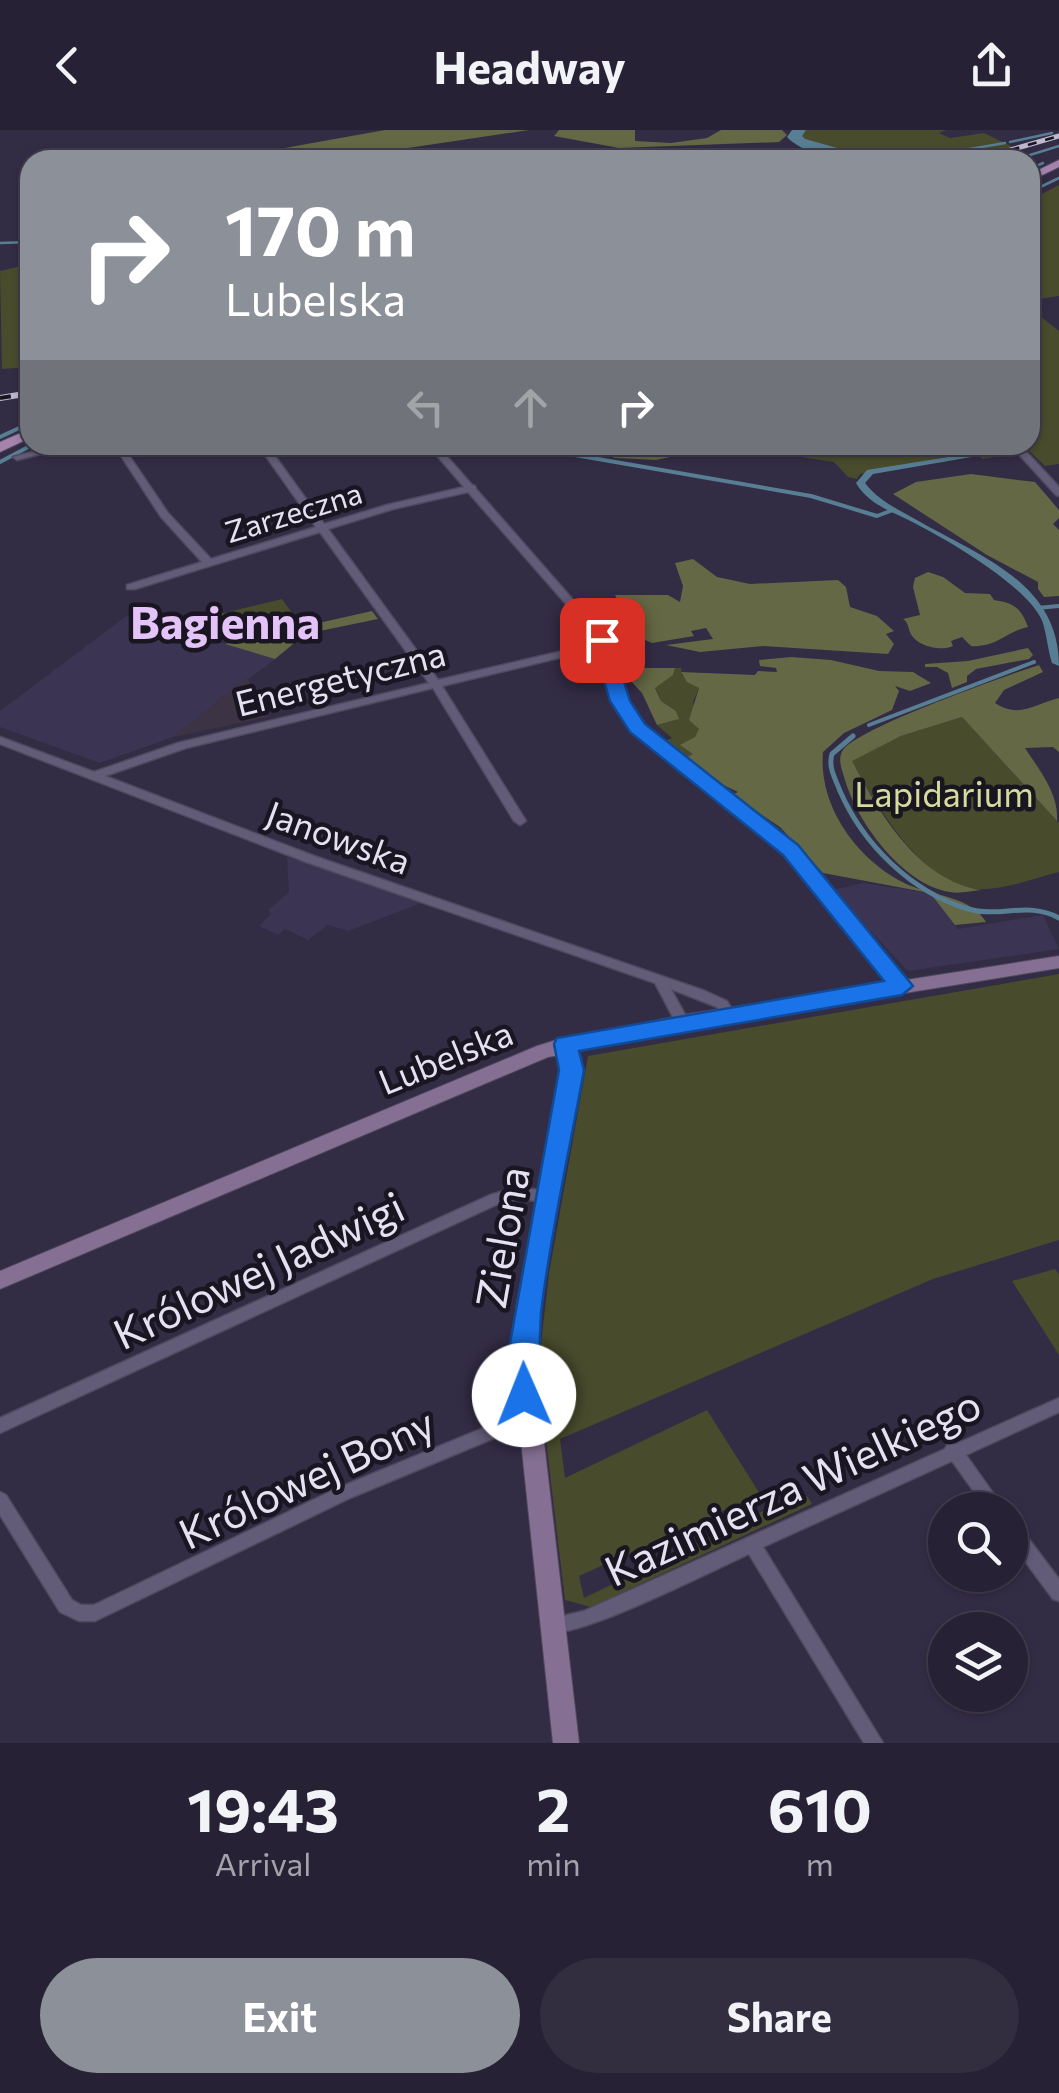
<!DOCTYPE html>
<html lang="en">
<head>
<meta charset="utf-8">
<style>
  :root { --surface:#262134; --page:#322e40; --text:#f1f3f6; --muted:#a4a3ac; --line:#423e4f; --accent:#8c9099 }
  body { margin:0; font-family:Commissioner,sans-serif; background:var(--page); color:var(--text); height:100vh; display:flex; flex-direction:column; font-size:38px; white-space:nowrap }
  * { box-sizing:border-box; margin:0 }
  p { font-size:32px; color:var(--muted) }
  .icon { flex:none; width:55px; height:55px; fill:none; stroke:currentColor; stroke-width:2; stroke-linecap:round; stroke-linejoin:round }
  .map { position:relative; height:1613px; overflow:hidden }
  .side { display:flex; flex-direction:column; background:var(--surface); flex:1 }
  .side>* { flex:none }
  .top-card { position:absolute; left:20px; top:20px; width:1020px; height:305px; border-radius:30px; box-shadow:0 2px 8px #0004,0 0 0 2px var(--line); background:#8c9099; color:#fff; overflow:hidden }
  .controls { position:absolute; left:928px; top:1362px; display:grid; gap:20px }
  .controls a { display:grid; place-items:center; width:100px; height:100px; border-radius:50%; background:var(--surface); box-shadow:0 2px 8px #0004,0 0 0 2px var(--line); font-size:50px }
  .pin { position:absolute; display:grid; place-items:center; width:85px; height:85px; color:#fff; margin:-42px; border-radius:20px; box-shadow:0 5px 15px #0006 }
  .me { position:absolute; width:110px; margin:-55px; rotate:359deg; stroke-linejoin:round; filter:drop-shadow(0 0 8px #0008) }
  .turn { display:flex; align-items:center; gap:35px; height:210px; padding:0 40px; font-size:45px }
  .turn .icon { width:130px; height:130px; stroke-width:2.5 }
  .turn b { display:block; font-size:70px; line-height:85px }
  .lanes { display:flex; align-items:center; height:95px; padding:0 40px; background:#0003; justify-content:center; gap:50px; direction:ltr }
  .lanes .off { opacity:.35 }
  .eta { display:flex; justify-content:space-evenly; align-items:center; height:170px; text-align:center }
  .eta b { font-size:60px; font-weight:700; line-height:70px }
  .button { display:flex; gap:20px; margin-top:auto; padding:20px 40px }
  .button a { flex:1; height:115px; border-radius:60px; background:var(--accent); color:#fff; font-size:40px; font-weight:700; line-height:115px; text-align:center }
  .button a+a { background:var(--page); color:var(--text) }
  header { display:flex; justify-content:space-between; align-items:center; height:130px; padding:0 40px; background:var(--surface); font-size:45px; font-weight:700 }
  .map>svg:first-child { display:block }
  .built { fill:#3c3453 }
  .industrial { fill:#3c3445 }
  .green { fill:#484b2c }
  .forest { fill:#656844 }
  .water { fill:#577e93 }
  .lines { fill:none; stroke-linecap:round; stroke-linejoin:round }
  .stream-far2 { stroke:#577e93; stroke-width:2.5 }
  .stream-far1 { stroke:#577e93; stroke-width:4 }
  .stream { stroke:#577e93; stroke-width:5 }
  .river { fill:#577e93; fill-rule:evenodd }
  .street-casing { stroke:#50495e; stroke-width:3 }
  .secondary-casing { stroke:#50495e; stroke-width:2 }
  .primary-casing { stroke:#50495e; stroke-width:2 }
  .street { fill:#635c78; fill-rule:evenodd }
  .secondary { fill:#857093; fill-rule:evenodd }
  .primary { fill:#a683ad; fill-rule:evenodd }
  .rail-far1-casing { stroke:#beb9cc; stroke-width:5 }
  .rail-casing { stroke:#beb9cc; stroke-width:6 }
  .rail-far1 { stroke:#191622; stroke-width:2.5; stroke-dasharray:9; stroke-linecap:butt }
  .rail { stroke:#191622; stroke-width:4; stroke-dasharray:11; stroke-linecap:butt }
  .route { fill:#1a73e8; stroke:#114b97; stroke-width:2.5 }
  .labels { text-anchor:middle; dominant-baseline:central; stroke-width:9; stroke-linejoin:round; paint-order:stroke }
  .far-street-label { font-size:30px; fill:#e5e1f2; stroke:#191622 }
  .street-label { font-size:35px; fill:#e5e1f2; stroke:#191622 }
  .park-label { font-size:35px; fill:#d5dc9b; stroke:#191622 }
  .near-street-label { font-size:42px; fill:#e5e1f2; stroke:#191622 }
  .district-label { font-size:45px; font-weight:bold; fill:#e4c3f8; stroke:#191622 }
</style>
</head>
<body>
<header><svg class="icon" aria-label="back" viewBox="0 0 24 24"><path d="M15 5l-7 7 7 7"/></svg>Headway<svg class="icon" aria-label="share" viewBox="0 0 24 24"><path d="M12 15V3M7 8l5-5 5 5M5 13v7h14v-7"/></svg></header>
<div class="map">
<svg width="1059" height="1613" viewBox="0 0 1059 1613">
  <rect width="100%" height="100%" fill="#332c45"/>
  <!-- built -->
  <path class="built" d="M 129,484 L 275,529 L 173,607 L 100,633 L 0,597 L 0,581 Z
    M 287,727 L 421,773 L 348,801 L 328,795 L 308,810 L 285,799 L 278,805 L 259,796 L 271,784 L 268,780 L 289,762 Z
    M 863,753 L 930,763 L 958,799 L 1043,785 L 1059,819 L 908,841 L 832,760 Z"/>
  <!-- industrial -->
  <path class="industrial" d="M 247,547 L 268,587 L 173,607 Z"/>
  <!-- green -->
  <path class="green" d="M 806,0 L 946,0 L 939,3 L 950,8 L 984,3 L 1013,17 L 971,30 L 852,30 L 845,22 L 802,11 L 799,4 Z
    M 1059,55 L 1059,166 L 1030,170 L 1030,70 Z
    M 30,134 L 30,237 L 2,239 L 0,141 Z
    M 1030,178 L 1059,201 L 1059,334 L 1045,336 L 1025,317 L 1014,319 L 1018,323 L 983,329 L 979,326 L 984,321 L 980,315 L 1030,315 Z
    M 871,315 L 972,315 L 976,321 L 860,344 L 857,349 L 848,347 L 834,332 L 794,326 L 820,317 L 872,321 Z
    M 282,469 L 292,483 L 197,505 L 168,496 Z
    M 675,538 L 681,538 L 682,545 L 699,558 L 693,572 L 699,598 L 694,625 L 686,628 L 666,611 L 672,608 L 657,595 L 678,589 L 676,581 L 661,571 L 655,557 L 673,545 Z
    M 962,587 L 1059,693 L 1059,742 C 1034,748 1002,761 976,759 C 921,755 876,673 851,631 L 901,606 Z
    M 1059,844 L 1059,1110 L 933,1149 L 560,1309 L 565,1348 L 707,1280 L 760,1364 L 579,1446 L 584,1468 L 769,1378 L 773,1382 L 807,1366 L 812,1374 L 591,1477 L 565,1470 L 543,1285 L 551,1279 L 543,1263 L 540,1223 L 549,1143 L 588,926 Z
    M 1055,1139 L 1059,1144 L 1059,1225 L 1012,1151 Z"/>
  <!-- forest -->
  <path class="forest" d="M 385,0 L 529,0 L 328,30 L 217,30 Z
    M 559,0 L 635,0 L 635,11 L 671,13 L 707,8 L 721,0 L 782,0 L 787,5 L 779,12 L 619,18 L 554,6 Z
    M 575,315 L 871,315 L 872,321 L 820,317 L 794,326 L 781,324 L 786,318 L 782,316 L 725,324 L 698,321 L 656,330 L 615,328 Z
    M 971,344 L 1035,352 L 1059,380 L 1059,388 L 1053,394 L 1059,400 L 1059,466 L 1044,467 L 1038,459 L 1038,452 L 987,425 L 893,364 L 916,352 Z
    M 693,429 L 717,447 L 750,454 L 838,450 L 846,457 L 850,477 L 877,486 L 894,501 L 886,504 L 894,514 L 888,524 L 763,516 L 700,522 L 666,515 L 713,509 L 706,498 L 691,501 L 694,506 L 652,513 L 645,510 L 637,487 L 628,489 L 615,465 L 668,465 L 680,472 L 683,456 L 675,433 Z
    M 928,442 L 943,447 L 965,463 L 990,464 L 994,470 C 1014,473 1021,478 1028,497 C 1005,502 997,518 971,516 L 962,507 L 951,511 L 953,516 C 941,522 915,516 910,502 C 908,497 908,492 903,489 L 920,485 L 913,457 L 915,448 Z
    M 372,481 L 378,489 L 305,504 L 275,529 L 225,514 Z
    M 1028,518 L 1033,525 L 1029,529 L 976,539 L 967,546 L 967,552 L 952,558 L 948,543 L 937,537 L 925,537 L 925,534 L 968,531 Z
    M 791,527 L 831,530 L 879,541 L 913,542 L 931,553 L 910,561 L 895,556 L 899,561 L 892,580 L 844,603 L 823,622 C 818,678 860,734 911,756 C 936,766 971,767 986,792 L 955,795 L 930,763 L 823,743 L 780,697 L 732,665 L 738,662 L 711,649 L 686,628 L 693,624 L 680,615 L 695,607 L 699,599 L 689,590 L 699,558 L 687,552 L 681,542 L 755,545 L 758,541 L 777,542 L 776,538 L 760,536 L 759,530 Z
    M 1039,535 L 1043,542 L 1004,560 L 995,573 C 1019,589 1035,574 1059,568 L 1059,622 L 1053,617 L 1025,618 C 1040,641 1059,664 1057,691 L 962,587 L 901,606 L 852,631 C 879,682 917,750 981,760 C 971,761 960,764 950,762 C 903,755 857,692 845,650 C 842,640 837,629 843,620 C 858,598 1007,545 1039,535 Z
    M 636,538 L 675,538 L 673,545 L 655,558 L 661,571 L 676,581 L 679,589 L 657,595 L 642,563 L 628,548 L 629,542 Z"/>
  <!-- water -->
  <path class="water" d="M 972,315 L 980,315 L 983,325 L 873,344 L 865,353 C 878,370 897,379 915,389 C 979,426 1059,452 1059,536 L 1052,533 C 1048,520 1047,508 1044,497 C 1037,459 933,401 898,385 C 882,378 865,369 856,353 L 867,340 L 967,324 L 975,321 Z"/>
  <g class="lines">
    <!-- stream-far2 -->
    <path class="stream-far2" d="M 1010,12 L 1052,3
      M 843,24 L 964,20 L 1005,13
      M 1014,30 L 1059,16
      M 1030,39 L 1043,33
      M 1030,62 L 1059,48
      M 0,113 L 30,112"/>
    <!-- stream-far1 -->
    <path class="stream-far1" d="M 0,307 L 30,293
      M 569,315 L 575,325 L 811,366 L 877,386 L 893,380
      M 0,332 L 32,315
      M 1037,478 L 1059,476
      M 869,595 L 1034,532"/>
    <!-- stream -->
    <path class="stream" d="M 853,606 L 832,624 C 828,637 835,648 840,661 C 863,714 911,762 968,779 C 999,788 1029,771 1059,788"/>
    <!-- river -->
    <path class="river" d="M 792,0 L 806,0 L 802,6 L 805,9 L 841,19 L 855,30 C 834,30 802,23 787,7 Z"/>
    <defs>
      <path id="street" d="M 59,315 L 75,315 L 17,330 L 13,327 Z
        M 114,315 L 122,315 L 168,383 L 211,429 L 316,397 L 258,315 L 267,315 L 324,394 L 387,375 L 464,357 L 428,315 L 437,315 L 472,355 L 475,356 L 476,359 L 602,503 C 619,531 622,567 641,596 L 794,717 L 906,853 L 907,856 L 906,859 L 896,859 L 786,723 L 633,600 L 619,576 L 600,518 L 442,556 L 526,691 L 520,695 L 514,691 L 433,558 L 186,618 L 105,646 L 314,726 L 705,861 L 727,871 L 735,884 L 733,887 L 723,887 L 717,877 L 671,859 L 689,892 L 687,895 L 677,895 L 655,853 L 306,732 L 0,614 L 0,607 L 94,642 L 178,613 L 429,553 L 320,402 L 135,459 L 127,459 L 127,455 L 202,432 L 161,387 ZM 468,362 L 594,506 L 597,513 L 438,550 L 328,399 L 393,379 Z
        M 1018,315 L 1021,316 L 1059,357 L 1059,366 L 1056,365 L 1015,320 L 1014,318 Z
        M 518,1057 L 553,1062 L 555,1066 L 553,1070 L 548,1072 L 518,1069 L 498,1074 L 0,1303 L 0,1288 L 490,1065 Z
        M 1059,1268 L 1059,1282 L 966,1325 L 1005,1380 L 987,1380 L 952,1331 L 763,1417 L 883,1613 L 864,1613 L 749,1424 C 713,1440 575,1511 546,1502 L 543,1496 L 546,1490 L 584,1481 L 945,1319 L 947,1315 L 956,1314 Z
        M 527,1280 L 533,1282 L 535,1287 L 533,1292 L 350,1368 L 95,1491 L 79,1491 L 60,1482 L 0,1385 L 0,1362 L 6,1365 L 72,1470 L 81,1475 L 94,1475 L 338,1358 Z
        M 1010,1389 L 1016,1392 L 1059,1449 L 1059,1471 L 1053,1469 L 1010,1411 Z"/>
      <path id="secondary" d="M 1059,826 L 1059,838 L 682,899 L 577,921 L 581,936 L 539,1173 L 534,1226 L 579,1613 L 553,1613 L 512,1226 L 517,1173 L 563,936 L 560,925 L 548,927 L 0,1159 L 0,1141 L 537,916 L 566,907 L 571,909 L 682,885 Z"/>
      <path id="primary" d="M 1059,30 L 1059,37 L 1030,51 L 1030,44 Z
        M 30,299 L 30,308 L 0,322 L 0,312 Z"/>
    </defs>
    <!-- street casing -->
    <use href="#street" class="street-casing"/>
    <!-- secondary casing -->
    <use href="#secondary" class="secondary-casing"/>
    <!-- primary casing -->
    <use href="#primary" class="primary-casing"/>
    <!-- street -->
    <use href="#street" class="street"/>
    <!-- secondary -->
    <use href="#secondary" class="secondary"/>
    <!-- primary -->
    <use href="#primary" class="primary"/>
    <defs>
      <path id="rail-far1" d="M 976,30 L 1059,6
        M 23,264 L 30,263"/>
      <path id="rail" d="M 0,268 L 30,263"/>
    </defs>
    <!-- rail-far1 casing -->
    <use href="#rail-far1" class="rail-far1-casing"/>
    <!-- rail casing -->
    <use href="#rail" class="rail-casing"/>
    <!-- rail-far1 -->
    <use href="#rail-far1" class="rail-far1"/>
    <!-- rail -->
    <use href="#rail" class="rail"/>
  </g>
  <!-- route -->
  <path class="route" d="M 602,505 L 611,510 L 630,571 L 645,594 L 798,715 L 913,856 L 902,865 L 579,921 L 584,940 C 570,1018 552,1096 542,1175 C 538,1198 542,1259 534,1274 L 524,1278 L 514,1274 L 510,1265 L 509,1219 L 559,940 L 554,914 L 557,908 L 884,851 L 783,725 L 630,602 L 610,571 L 592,510 Z"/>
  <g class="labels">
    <!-- far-street labels -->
    <g class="far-street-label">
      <text transform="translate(293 381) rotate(-17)">Zarzeczna</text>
    </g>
    <!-- street labels -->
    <g class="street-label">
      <text transform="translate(340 547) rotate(-14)">Energetyczna</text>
      <text transform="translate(339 706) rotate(20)">Janowska</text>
      <text transform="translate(445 926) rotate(-22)">Lubelska</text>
    </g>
    <!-- park labels -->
    <g class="park-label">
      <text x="944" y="662">Lapidarium</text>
    </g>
    <!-- near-street labels -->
    <g class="near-street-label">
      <text transform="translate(501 1107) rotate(-80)">Zielona</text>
      <text transform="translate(258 1139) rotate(-25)">Królowej Jadwigi</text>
      <text transform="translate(306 1347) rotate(-25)">Królowej Bony</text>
      <text transform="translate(792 1356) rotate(-25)">Kazimierza Wielkiego</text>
    </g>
    <!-- district labels -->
    <g class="district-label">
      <text x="225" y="490">Bagienna</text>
    </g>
  </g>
</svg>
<div class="controls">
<a><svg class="icon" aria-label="search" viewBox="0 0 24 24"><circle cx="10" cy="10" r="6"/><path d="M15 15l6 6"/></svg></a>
<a><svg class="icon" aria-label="layers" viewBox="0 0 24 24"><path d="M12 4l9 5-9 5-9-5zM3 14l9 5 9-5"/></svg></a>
</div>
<div class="pin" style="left:602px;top:510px;background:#d93025"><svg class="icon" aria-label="arrive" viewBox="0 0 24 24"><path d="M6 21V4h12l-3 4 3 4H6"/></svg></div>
<svg class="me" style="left:524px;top:1265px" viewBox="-20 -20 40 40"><circle r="19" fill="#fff"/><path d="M0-13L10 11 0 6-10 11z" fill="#1a73e8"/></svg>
<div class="top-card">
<div class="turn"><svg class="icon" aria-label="right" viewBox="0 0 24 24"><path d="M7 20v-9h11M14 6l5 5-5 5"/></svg><div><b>170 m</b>Lubelska</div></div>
<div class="lanes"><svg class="icon off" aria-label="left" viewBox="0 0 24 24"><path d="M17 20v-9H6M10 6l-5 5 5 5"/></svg><svg class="icon off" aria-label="ahead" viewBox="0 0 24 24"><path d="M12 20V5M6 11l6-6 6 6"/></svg><svg class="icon" aria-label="right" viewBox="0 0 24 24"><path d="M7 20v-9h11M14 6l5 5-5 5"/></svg></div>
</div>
</div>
<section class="side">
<div class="eta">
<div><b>19:43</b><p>Arrival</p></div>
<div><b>2</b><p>min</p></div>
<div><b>610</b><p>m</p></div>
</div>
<div class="button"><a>Exit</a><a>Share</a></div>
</section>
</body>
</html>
